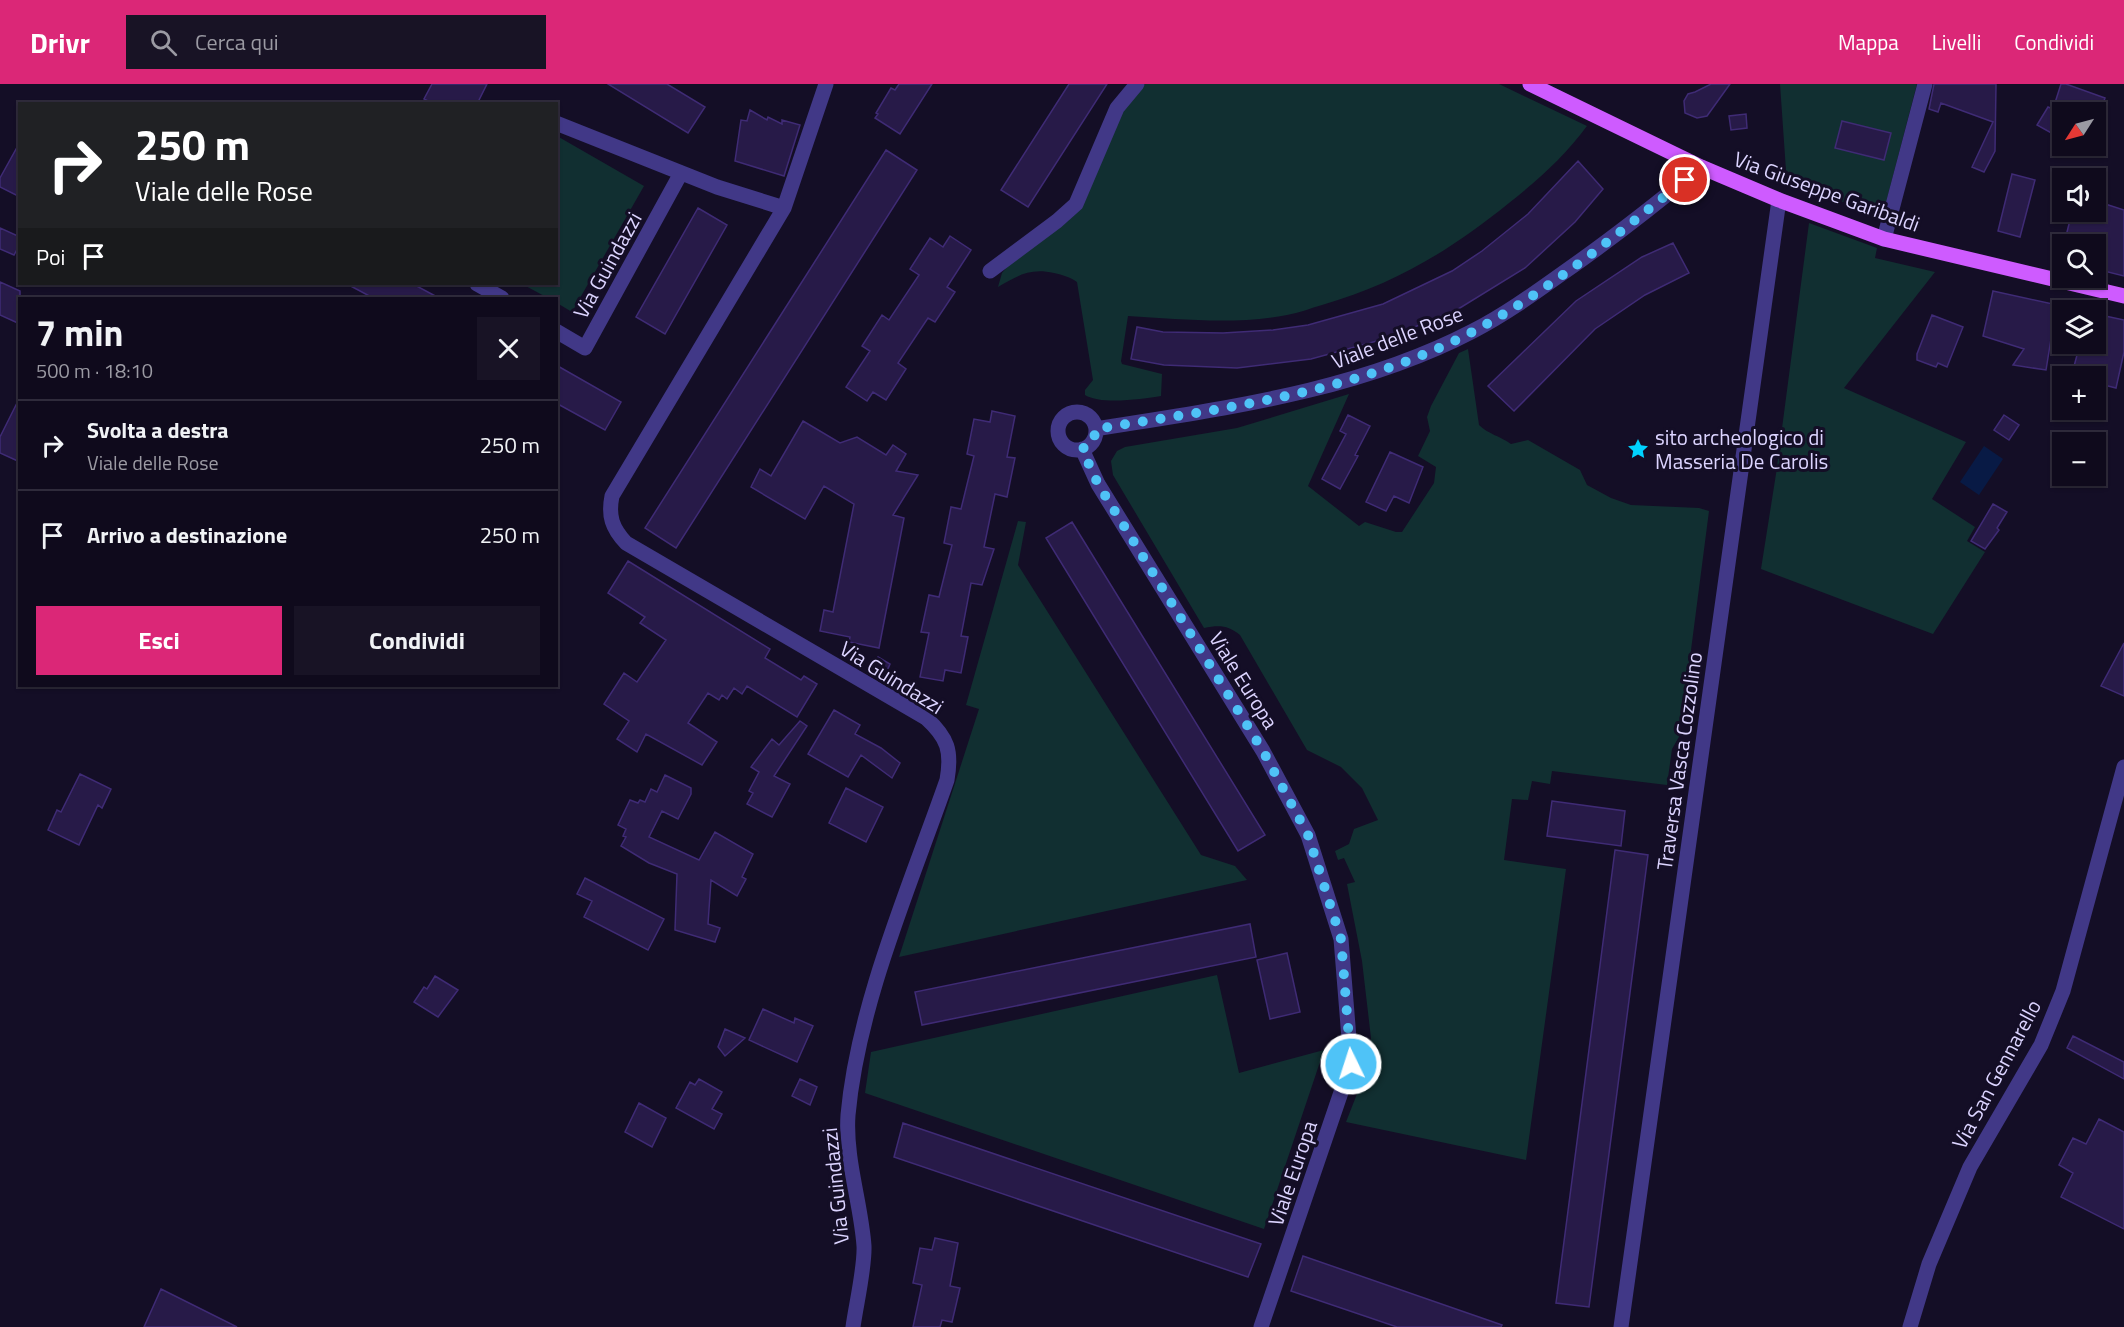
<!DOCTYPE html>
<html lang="it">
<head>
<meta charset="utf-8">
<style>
  :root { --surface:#0f0a1c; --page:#181325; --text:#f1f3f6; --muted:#9b9aa3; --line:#2f2b3b; --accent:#db2777 }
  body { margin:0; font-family:"Titillium Web",sans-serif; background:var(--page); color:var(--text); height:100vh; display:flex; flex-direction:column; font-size:22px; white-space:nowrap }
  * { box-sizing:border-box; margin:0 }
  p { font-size:20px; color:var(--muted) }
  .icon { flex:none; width:33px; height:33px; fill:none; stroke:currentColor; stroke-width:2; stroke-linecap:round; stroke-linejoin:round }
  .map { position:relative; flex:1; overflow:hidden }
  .drawer { position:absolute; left:18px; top:213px; width:540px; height:390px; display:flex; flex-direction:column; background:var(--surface); border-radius:0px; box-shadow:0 2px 4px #0004,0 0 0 2px var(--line) }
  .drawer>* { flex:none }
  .hud { position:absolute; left:18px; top:18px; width:540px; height:183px; border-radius:0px; box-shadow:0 2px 4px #0004,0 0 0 2px var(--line); background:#202124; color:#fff; overflow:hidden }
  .needle { width:39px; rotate:234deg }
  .buttons { position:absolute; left:2052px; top:18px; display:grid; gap:12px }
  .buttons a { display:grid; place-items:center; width:54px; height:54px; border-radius:0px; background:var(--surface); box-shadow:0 2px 4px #0004,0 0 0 2px var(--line); font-size:30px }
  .pin { position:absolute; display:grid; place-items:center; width:51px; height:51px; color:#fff; margin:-26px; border:3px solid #fff; border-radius:50%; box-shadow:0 2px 6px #0007 }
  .me { position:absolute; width:66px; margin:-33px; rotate:356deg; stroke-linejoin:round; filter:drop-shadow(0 0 4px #0008) }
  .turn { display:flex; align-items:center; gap:21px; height:126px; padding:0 18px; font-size:27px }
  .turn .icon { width:78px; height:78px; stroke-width:2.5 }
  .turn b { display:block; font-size:42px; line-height:51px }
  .then { display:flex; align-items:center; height:57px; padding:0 18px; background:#0003; gap:12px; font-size:22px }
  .round { display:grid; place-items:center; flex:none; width:63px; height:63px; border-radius:0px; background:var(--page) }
  .headline { display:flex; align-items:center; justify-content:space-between; height:102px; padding:0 18px }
  h1 { font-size:36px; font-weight:700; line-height:45px }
  .button { display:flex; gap:12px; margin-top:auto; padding:12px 18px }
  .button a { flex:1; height:69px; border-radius:0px; background:var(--accent); color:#fff; font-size:24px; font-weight:700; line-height:69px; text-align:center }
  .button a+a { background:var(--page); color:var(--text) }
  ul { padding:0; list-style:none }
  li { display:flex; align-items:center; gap:18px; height:90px; padding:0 18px; border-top:2px solid var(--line) }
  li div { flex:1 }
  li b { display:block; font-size:22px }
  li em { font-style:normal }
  header { display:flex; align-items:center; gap:36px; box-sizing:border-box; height:84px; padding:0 30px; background:var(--accent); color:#fff }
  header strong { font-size:28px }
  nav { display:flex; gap:33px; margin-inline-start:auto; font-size:21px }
  .search { width:420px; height:54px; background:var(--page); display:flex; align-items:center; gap:15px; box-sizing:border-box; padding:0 21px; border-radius:0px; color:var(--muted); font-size:22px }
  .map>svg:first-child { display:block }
  .green { fill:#112f31 }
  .water { fill:#081a45 }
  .building { fill:#271a48; stroke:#3f2b75; stroke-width:1.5 }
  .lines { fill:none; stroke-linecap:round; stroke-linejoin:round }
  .minor { stroke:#413887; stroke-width:15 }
  .major { stroke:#ce5bff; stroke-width:15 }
  .route { stroke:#4fc3f7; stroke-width:10; stroke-dasharray:0 18 }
  .labels { text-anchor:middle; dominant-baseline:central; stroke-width:6; stroke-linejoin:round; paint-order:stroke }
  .street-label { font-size:21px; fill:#dcd4ff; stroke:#140e26 }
  .poi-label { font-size:21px; fill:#dcd4ff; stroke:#140e26; text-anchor:start }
</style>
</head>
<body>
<header>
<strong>Drivr</strong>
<div class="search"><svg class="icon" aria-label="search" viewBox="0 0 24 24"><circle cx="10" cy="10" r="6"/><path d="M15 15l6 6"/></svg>Cerca qui</div>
<nav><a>Mappa</a><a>Livelli</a><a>Condividi</a></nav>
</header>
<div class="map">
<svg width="2124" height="1243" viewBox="0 0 2124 1243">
  <rect width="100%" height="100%" fill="#140e26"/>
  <!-- green -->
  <path class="green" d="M 1145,0 L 1499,0 L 1587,42 C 1565,72 1538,96 1509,119 C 1451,166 1395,200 1322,221 C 1311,224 1299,229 1287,231 C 1235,241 1180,235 1128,232 L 1121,277 L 1122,280 L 1162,290 L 1161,312 C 1142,315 1101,321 1085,311 L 1085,306 L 1093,296 L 1077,198 C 1070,193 1063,191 1054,189 C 1030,184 1019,191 998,203 L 1002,189 L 1008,182 L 1068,137 L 1127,19 Z
    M 1780,0 L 1917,0 L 1883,130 L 1787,101 Z
    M 557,52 L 644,102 L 572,228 L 557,219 L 556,214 L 548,214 L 522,200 L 556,200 Z
    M 1809,139 L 1877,164 L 1875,174 L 1935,188 L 1844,304 L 1966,358 L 1932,415 L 1975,443 L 1967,457 L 1985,468 L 1933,550 L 1761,485 L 1776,390 Z
    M 1468,265 L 1479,341 C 1488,350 1500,352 1511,360 L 1528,356 L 1580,386 L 1587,401 L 1611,414 L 1631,421 L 1699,424 L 1709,427 L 1680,651 L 1672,665 L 1667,701 L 1552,687 L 1550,700 L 1532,697 L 1528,716 L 1512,715 L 1504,776 L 1566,785 L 1526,1076 L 1346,1038 L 1364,992 L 1371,954 L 1362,877 L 1347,800 L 1355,798 L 1344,774 L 1338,776 L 1335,767 L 1349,760 L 1354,745 L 1378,736 L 1362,704 L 1341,683 L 1307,666 L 1240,551 C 1228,541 1219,541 1204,544 L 1113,391 L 1111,377 L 1117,367 L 1125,363 L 1237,344 L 1349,310 L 1308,402 L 1359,442 L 1365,438 L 1396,448 L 1402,448 L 1434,399 L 1436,383 L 1418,372 L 1430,347 L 1427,333 L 1431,322 L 1459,269 Z
    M 1018,437 L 1026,438 L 1018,481 L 1201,771 L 1235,782 L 1247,796 L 899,873 L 979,625 L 966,621 Z
    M 1217,891 L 1239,989 L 1324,966 L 1264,1145 L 865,1009 L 871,968 Z"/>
  <!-- water -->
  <path class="water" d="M 1984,362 L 2003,375 L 1979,411 L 1960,398 Z"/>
  <!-- building -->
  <path class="building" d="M 432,0 L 487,0 L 477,20 L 434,20 L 424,15 Z
    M 608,0 L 667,0 L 705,23 L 688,49 Z
    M 899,0 L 932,0 L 900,50 L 875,34 L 878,30 L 876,29 L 891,4 L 895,6 Z
    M 1069,0 L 1107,0 L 1028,123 L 1001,106 Z
    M 1711,0 L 1730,0 L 1707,32 L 1697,34 L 1685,29 L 1684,17 L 1688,10 L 1695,8 Z
    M 1934,0 L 1996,0 L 1995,67 L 1984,88 L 1972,83 L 1993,38 L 1941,19 L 1938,28 L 1929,25 Z
    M 2061,0 L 2066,0 L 2105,14 L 2100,28 L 2062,28 L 2062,55 L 2037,41 L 2048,23 L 2053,25 Z
    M 750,26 L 767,36 L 768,33 L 782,40 L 782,36 L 800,41 L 784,92 L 735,77 L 741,36 L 747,37 Z
    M 1746,30 L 1747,44 L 1731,46 L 1729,32 Z
    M 1842,37 L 1891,49 L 1884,76 L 1835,64 Z
    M 20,58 L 20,113 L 0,103 L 0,94 Z
    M 886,66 L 917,86 L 676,464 L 645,444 Z
    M 1578,77 L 1603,105 L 1575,138 L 1525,184 L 1455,227 L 1384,255 L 1311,275 L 1237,284 L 1164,281 L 1131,275 L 1137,243 L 1163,248 L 1223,249 L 1273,246 L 1308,241 L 1383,220 L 1452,187 L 1482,167 L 1528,130 Z
    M 2012,90 L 2035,96 L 2020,153 L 1998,147 Z
    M 2096,117 L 2124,126 L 2124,192 L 2096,185 L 2096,160 L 2064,160 L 2072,128 L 2096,128 Z
    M 698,124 L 727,141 L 665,250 L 636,233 Z
    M 0,144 L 20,153 L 20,160 L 14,171 L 0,165 Z
    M 950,152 L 971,166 L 947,203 L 955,208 L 935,238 L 928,234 L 898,279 L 906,285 L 886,316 L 873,308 L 867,317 L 846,303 L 870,267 L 862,262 L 882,231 L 889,236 L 919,191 L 910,185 L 930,154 L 943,163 Z
    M 1673,159 L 1689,189 L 1645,211 L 1595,245 L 1514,327 L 1488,302 L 1576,217 L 1642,173 Z
    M 0,198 L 20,207 L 20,240 L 0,231 Z
    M 347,200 L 413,200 L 439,214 L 373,214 Z
    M 1993,207 L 2062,222 L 2062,251 L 2052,249 L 2046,286 L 2013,281 L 2024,265 L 1983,252 Z
    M 2096,230 L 2124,236 L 2124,268 L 2116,304 L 2096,299 L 2096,292 L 2084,292 L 2085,289 L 2073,286 L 2080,260 L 2096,260 Z
    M 1932,231 L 1963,243 L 1947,283 L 1938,279 L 1936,283 L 1917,276 L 1917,270 Z
    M 556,281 L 621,318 L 605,346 L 556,319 Z
    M 20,313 L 20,378 L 0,369 L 0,353 Z
    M 992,327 L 1015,332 L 1007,373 L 1015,374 L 1007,413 L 995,410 L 984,463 L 994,465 L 982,501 L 971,499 L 961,552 L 968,553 L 961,589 L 945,586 L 943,597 L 920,593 L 929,549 L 921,548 L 929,511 L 939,513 L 952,461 L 944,459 L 951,423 L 961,425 L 974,372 L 967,370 L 974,335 L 990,338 Z
    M 1348,331 L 1370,342 L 1355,371 L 1358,372 L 1340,405 L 1322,395 L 1346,350 L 1340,347 Z
    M 2004,331 L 2019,341 L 2009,356 L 1994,346 Z
    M 803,337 L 840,359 L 857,353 L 886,371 L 893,361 L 906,370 L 896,387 L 918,391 L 893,431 L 904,434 L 879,564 L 849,558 L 850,553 L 820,547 L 824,526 L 833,528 L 854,420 L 824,402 L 805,435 L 751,403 L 760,385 L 771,392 Z
    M 1390,368 L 1423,383 L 1409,419 L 1394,412 L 1386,427 L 1366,418 Z
    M 1993,420 L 2007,428 L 1997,444 L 1999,446 L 1985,465 L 1971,457 Z
    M 1072,438 L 1265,751 L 1238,767 L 1046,454 Z
    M 628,477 L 770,565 L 765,574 L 801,596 L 804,592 L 817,600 L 797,633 L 747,602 L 742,610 L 734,604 L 727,615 L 722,611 L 719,616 L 708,609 L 688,639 L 717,658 L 702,681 L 646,650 L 637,668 L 617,655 L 629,637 L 604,620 L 624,589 L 637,598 L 666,556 L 640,539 L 645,533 L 608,509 Z
    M 2124,559 L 2124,612 L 2101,602 Z
    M 878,573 L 890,580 L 885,592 L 873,586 Z
    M 834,626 L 860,641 L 855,650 L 881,664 L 900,679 L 892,694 L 861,671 L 848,693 L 808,670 Z
    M 800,637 L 807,642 L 774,692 L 790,700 L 772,733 L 747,720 L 753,709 L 749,707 L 759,688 L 751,683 L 772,655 L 779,661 Z
    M 80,690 L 111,705 L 102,724 L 98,721 L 79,761 L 48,746 L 57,726 L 61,728 Z
    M 665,691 L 691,704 L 691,710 L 678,735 L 662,727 L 649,753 L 699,776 L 715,748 L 753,770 L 742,793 L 746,795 L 737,812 L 711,796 L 708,840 L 720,844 L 715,858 L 675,846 L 677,790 L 649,779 L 621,762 L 626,753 L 623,752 L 626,745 L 618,741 L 630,716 L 638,719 L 640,716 L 645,718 L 651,705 L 657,708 Z
    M 846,704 L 883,723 L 866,758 L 829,739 Z
    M 1552,717 L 1625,727 L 1621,762 L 1547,752 Z
    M 1615,766 L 1648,771 L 1589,1223 L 1556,1219 Z
    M 585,794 L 664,835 L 648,866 L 584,833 L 592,817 L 577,810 Z
    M 1250,840 L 1256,873 L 922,941 L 915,908 Z
    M 1287,869 L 1300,928 L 1270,935 L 1257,876 Z
    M 435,892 L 458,906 L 438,933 L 414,918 L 424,903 L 427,905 Z
    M 763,925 L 794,939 L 795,934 L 813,942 L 797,978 L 749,956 Z
    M 725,945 L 745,954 L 725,972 L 718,963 Z
    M 2073,952 L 2124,978 L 2124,995 L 2067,964 Z
    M 699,995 L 722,1008 L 712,1025 L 722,1030 L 714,1045 L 676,1024 L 690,998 L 695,1001 Z
    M 800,995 L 817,1003 L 810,1021 L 792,1012 Z
    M 639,1019 L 666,1034 L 652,1063 L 625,1048 Z
    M 2099,1035 L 2124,1048 L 2124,1145 L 2061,1113 L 2073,1089 L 2059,1081 L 2073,1054 L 2086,1060 Z
    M 903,1039 L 1261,1160 L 1248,1193 L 894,1073 Z
    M 935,1154 L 958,1159 L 950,1202 L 960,1204 L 952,1238 L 942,1236 L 940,1243 L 913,1243 L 922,1201 L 913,1199 L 920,1164 L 932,1166 Z
    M 1303,1172 L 1502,1241 L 1501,1243 L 1397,1243 L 1291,1207 Z
    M 161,1205 L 237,1243 L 144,1243 Z"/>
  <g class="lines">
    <!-- minor -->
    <path class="minor" d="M 826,0 L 784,124 L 612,412 C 608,432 612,444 626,459 L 926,634 C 948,654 952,667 947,696 C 910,802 858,920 848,1031 C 845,1075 861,1119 864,1162 C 865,1183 856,1221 853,1243
      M 556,39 L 717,103 L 784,124
      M 1884,155 L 1925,0
      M 990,187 L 1057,137 L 1076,120 L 1117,24 L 1137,0
      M 477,200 L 502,214
      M 556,247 L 585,264 L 681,89
      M1058 347a19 19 0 1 1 38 0a19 19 0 1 1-38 0Z
      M 1096,345 C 1224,324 1356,308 1473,247 C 1504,231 1532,211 1560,191 C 1609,157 1655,121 1701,83
      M 1082,365 L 1098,400 L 1263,667 L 1308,751 L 1341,855 L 1351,979 L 1261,1243
      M 1621,1243 L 1779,116
      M 1910,1243 L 1929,1180 L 1970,1083 L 2041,961 L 2063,907 L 2124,683"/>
    <!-- major -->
    <path class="major" d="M 1530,0 L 1701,83 L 1779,116 L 1884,155 L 2124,212"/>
  </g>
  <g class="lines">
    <!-- route -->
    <path class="route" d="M 1351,980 L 1341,855 L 1308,751 L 1263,667 L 1098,400 L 1082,365 L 1093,358 L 1096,345 C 1224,324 1357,309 1474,247 C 1550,206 1618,150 1685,96"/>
  </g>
  <!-- icons -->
  <defs>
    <symbol id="sight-bare" viewBox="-9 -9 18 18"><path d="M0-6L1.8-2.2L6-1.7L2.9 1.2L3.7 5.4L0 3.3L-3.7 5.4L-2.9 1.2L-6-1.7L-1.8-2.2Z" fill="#00d2ff" stroke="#140e26" stroke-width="2.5" paint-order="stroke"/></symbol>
  </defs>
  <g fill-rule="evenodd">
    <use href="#sight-bare" x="1623" y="350" width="30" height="30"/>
  </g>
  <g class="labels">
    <!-- street labels -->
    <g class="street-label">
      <text transform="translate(1827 107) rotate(20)">Via Giuseppe Garibaldi</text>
      <text transform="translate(607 181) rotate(-61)">Via Guindazzi</text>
      <text transform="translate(1397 253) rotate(-21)">Viale delle Rose</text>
      <text transform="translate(892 593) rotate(32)">Via Guindazzi</text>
      <text transform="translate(1244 596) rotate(58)">Viale Europa</text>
      <text transform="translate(1679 677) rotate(-82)">Traversa Vasca Cozzolino</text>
      <text transform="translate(1996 990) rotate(-62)">Via San Gennarello</text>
      <text transform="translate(1292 1089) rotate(-71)">Viale Europa</text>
      <text transform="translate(835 1102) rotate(-96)">Via Guindazzi</text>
    </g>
    <!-- poi labels -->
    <g class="poi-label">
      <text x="1655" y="353">sito archeologico di<tspan x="1655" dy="24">Masseria De Carolis</tspan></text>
    </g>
  </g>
</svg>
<div class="buttons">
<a><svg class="needle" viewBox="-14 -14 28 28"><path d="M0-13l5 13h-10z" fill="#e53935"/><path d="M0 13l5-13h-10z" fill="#9b9aa3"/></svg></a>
<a><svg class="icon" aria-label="sound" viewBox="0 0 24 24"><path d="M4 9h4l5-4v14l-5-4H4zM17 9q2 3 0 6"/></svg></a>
<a><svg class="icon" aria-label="search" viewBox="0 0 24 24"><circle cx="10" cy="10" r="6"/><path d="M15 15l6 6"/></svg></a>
<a><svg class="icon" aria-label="layers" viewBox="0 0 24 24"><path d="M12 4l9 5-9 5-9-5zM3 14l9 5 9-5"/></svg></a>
<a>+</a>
<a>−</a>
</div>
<div class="pin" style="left:1685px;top:96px;background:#d93025"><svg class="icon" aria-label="arrive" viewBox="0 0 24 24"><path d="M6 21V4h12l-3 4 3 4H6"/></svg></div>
<svg class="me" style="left:1351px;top:980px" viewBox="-20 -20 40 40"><circle r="17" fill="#4fc3f7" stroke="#fff" stroke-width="3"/><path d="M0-11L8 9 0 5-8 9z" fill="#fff"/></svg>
<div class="hud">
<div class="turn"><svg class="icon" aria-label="right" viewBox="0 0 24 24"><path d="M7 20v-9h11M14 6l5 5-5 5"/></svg><div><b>250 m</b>Viale delle Rose</div></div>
<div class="then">Poi<svg class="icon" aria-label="arrive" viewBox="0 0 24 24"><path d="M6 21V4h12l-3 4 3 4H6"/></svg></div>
</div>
<section class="drawer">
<div class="headline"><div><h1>7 min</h1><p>500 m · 18:10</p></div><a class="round"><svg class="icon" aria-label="close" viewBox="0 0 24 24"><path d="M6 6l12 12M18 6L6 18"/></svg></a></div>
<ul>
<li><svg class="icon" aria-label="right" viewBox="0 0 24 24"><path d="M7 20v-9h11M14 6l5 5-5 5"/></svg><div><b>Svolta a destra</b><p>Viale delle Rose</p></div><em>250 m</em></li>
<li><svg class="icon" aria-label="arrive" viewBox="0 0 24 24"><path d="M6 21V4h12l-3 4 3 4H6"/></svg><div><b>Arrivo a destinazione</b></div><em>250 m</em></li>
</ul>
<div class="button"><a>Esci</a><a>Condividi</a></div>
</section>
</div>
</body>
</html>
